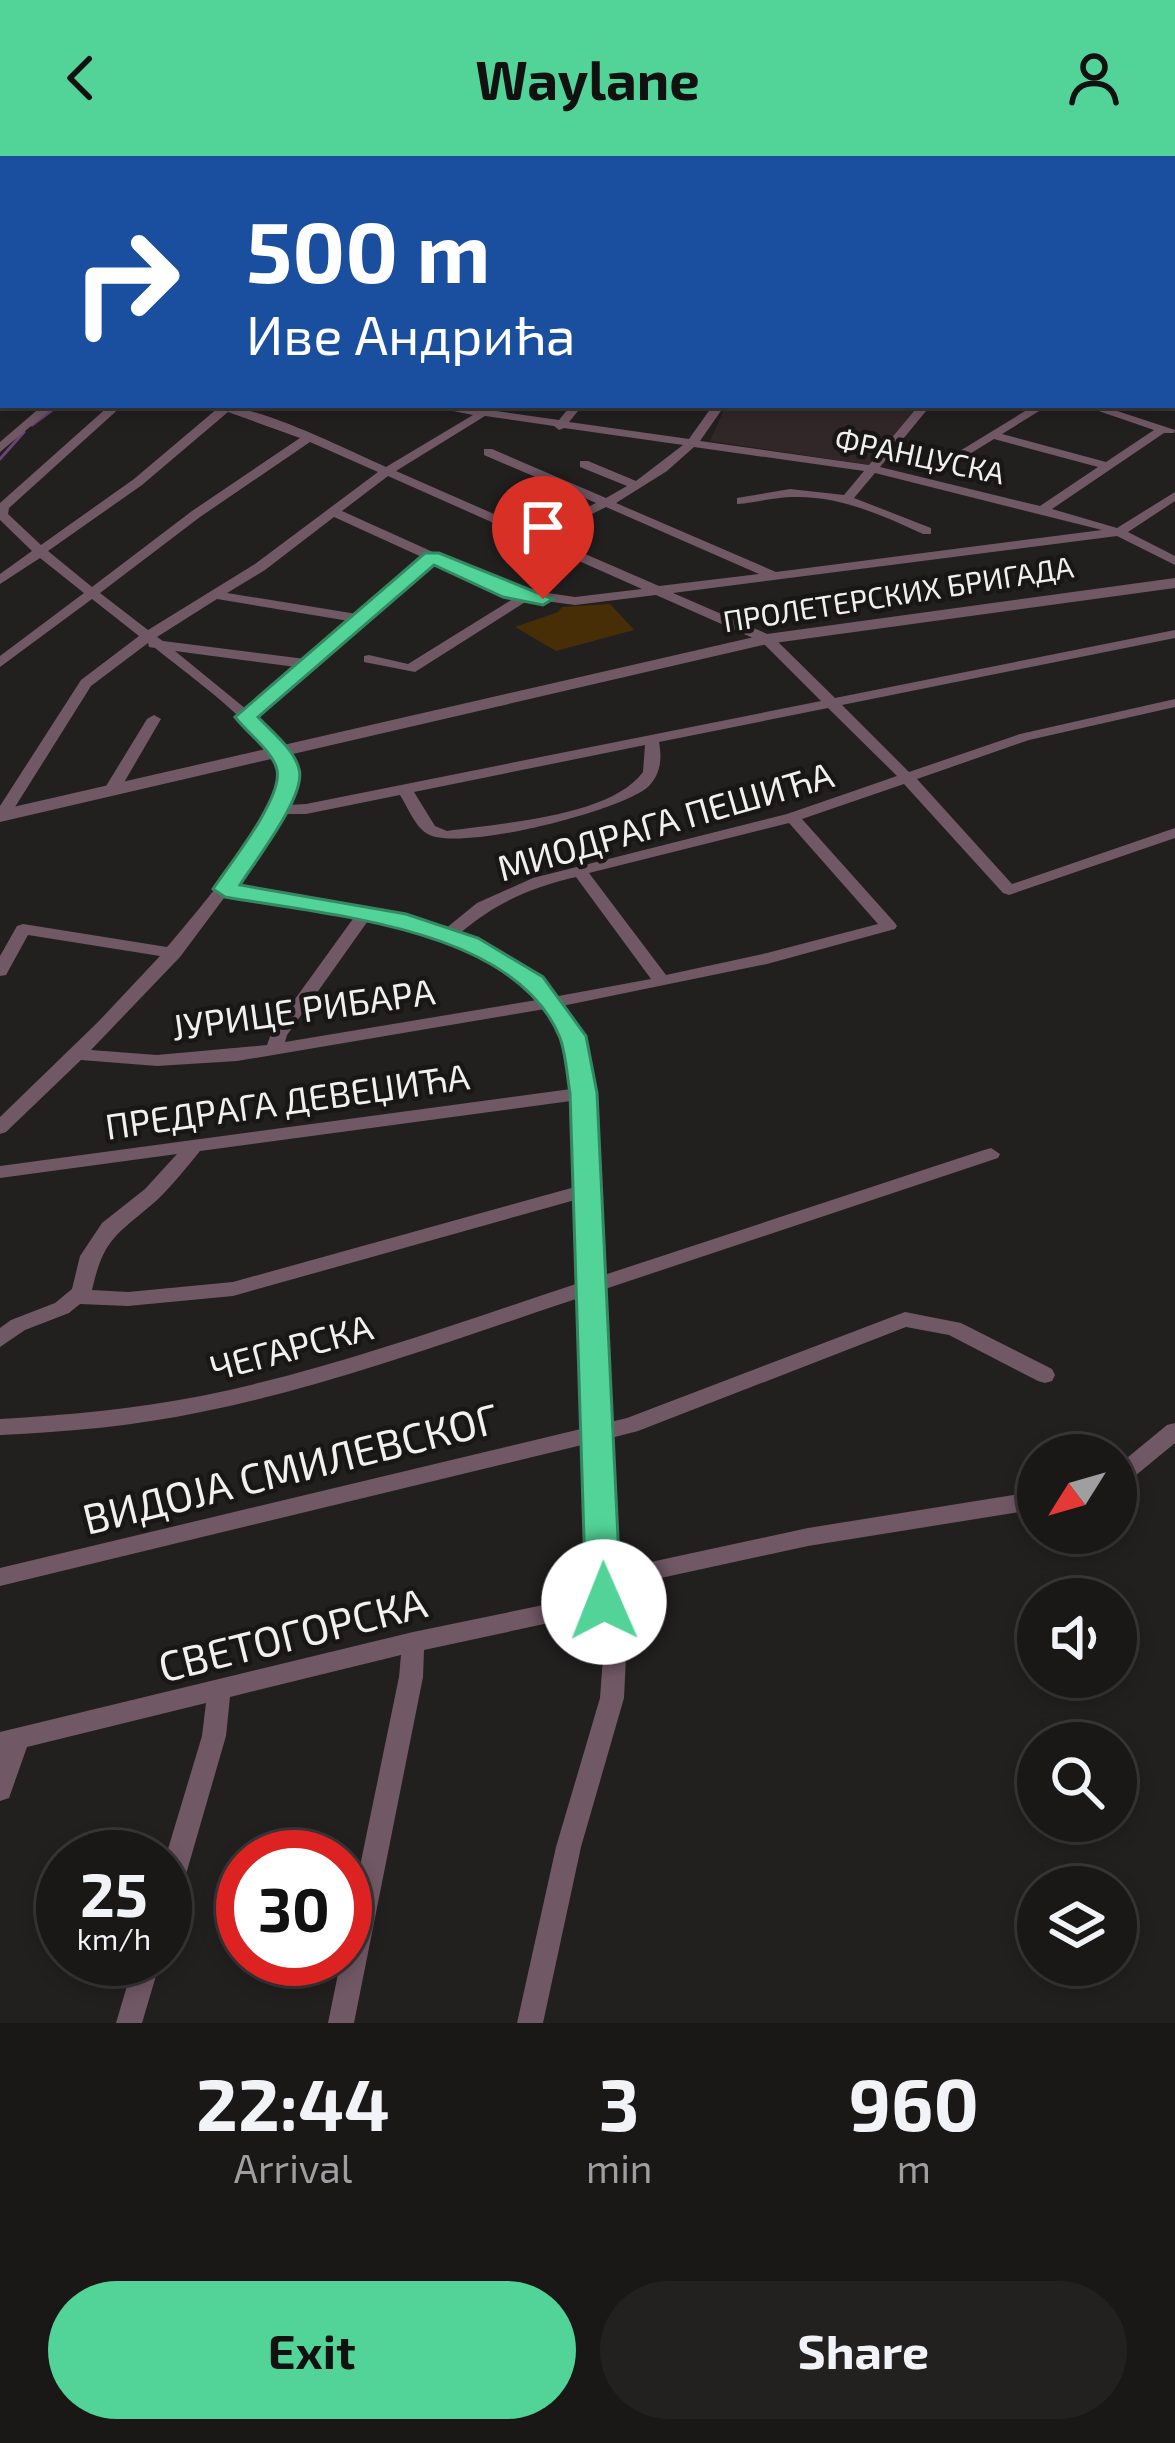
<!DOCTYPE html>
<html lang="en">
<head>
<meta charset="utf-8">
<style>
  :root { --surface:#1a1717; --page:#232020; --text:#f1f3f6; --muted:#9f9fa1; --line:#383636; --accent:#52d397 }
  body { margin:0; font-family:"Exo 2",sans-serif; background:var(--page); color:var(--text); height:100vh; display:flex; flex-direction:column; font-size:45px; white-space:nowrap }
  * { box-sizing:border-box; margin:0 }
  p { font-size:39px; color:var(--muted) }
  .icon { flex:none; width:66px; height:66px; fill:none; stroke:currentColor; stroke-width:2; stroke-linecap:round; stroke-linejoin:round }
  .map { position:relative; height:1867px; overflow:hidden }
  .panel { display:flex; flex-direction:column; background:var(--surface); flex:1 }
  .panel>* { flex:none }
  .top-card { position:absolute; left:0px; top:0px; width:1176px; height:252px; box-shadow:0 6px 18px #0003,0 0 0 3px var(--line); background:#1a4fa0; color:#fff; overflow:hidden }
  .needle { width:78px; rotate:233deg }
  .controls { position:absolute; left:1017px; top:1278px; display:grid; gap:24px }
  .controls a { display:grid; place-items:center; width:120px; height:120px; border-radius:50%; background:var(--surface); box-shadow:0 6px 18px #0003,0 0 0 3px var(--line); font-size:60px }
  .speed { position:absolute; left:36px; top:1674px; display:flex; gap:24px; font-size:60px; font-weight:700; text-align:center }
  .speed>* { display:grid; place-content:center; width:156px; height:156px; border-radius:50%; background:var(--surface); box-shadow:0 6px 18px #0003,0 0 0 3px var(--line); line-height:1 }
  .speed small { font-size:30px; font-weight:400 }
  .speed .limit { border:18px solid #d22; background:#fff; color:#111 }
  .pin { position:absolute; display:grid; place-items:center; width:102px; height:102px; color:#fff; margin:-123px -51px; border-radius:50% 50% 50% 0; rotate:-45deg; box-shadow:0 0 12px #0007 }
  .pin .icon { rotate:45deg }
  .me { position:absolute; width:132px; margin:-66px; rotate:359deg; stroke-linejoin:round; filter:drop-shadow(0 0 9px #0008) }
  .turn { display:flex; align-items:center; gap:42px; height:252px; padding:0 48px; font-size:54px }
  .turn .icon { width:156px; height:156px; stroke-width:2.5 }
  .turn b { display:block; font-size:84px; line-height:102px }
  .eta { display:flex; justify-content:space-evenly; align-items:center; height:204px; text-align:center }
  .eta b { font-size:72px; font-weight:700; line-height:84px }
  .action { display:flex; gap:24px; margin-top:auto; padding:24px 48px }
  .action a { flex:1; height:138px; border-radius:72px; background:var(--accent); color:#111; font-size:48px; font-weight:700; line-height:138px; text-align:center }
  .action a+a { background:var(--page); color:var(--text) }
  header { display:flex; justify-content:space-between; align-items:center; height:156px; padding:0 48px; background:var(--accent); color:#111; font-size:54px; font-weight:700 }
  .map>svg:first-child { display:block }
  .built { fill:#312728 }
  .green { fill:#482e07 }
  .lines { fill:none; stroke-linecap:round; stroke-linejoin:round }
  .stream { stroke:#684575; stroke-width:3 }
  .minor { fill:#715865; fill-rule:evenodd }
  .tertiary { fill:#715865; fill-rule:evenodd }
  .secondary { fill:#a0778d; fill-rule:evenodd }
  .route { fill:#52d397; stroke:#358962; stroke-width:3 }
  .labels { text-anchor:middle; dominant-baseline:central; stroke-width:9; stroke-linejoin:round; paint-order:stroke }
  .far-street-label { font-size:30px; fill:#f1efef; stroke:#191616 }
  .street-label { font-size:36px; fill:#f1efef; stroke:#191616 }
  .near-street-label { font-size:42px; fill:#f1efef; stroke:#191616 }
</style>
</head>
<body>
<header><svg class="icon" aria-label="back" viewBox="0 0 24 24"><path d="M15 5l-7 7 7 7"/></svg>Waylane<svg class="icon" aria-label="person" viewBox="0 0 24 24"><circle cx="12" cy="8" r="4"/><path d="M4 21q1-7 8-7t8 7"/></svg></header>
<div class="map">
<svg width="1175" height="1867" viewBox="0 0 1175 1867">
  <rect width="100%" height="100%" fill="#221f1f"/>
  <!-- built -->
  <path class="built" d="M 726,249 L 918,249 L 870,309 L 710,285 Z"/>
  <!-- green -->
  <path class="green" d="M 610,448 L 634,474 L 556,495 L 515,471 L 558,456 L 562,451 Z"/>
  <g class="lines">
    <!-- stream -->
    <path class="stream" d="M 32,269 L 59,249
      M 0,303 L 24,276"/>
    <!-- minor -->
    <path class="minor" d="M 69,0 L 79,0 L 82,3 L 72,3 Z
      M 159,0 L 169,0 L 172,3 L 162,3 Z
      M 245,0 L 256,0 L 259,3 L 248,3 Z
      M 364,0 L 374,0 L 374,3 L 364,3 Z
      M 517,0 L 544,0 L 551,3 L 524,3 Z
      M 677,0 L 696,0 L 703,3 L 684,3 Z
      M 852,0 L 858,0 L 860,2 L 849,3 Z
      M 919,0 L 929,0 L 926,3 L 916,3 Z
      M 0,16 L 3,17 L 3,25 L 0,24 Z
      M 1173,40 L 1175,41 L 1175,47 L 1173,46 Z
      M 3,75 L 3,81 L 0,82 L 0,76 Z
      M 1173,82 L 1175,83 L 1175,89 L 1173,88 Z
      M 3,119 L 3,125 L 0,126 L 0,120 Z
      M 1173,137 L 1175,137 L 1175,143 L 1173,143 Z
      M 1173,163 L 1175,163 L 1175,169 L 1173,169 Z
      M 1173,195 L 1175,195 L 1175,202 L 1173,202 Z
      M 0,219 L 3,219 L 3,225 L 0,225 Z
      M 43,249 L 56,249 L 0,296 L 0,286 Z
      M 110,249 L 123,249 L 9,352 L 8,358 L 41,389 L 134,323 L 218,252 L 214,249 C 259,249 343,292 386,311 L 473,259 L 424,249 L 454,249 L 559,264 L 571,249 L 583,249 L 569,266 L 689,283 L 713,249 L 725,249 L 700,285 L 869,309 L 919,249 L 931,249 L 880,311 L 1040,350 L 1098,311 L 994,283 L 955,307 L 945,304 L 1035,249 L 1049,249 L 1002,278 L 1106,306 L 1154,274 L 1081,249 L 1099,249 L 1175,274 L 1174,277 L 1164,277 L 1052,353 L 1117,372 L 1175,336 L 1175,345 L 1128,376 L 1175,400 L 1175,409 L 1117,380 L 673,437 L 772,480 L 835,542 L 1175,474 L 1175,482 L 842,549 L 909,616 L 1020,578 L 1175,543 L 1175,551 L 1029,584 L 917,623 L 1012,728 L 1175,672 L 1175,682 L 1009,739 L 1003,737 L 904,628 L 802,663 L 895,767 L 897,770 L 895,773 L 767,808 L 562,850 L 587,901 L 588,932 L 593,937 L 589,942 L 594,1029 L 596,1034 L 594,1038 L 598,1121 L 984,994 L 991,992 L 1000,998 L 998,1002 L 599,1135 L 606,1267 L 627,1262 L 905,1156 L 961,1167 L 1052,1213 L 1055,1219 L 1052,1225 L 1045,1227 L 1038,1225 L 949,1179 L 906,1171 L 638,1275 L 607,1283 L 614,1414 L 808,1372 L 1038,1335 L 1038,1353 L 808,1390 L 615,1432 L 626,1501 L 624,1542 L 581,1691 L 543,1867 L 517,1867 L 556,1691 L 600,1542 L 603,1501 L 595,1457 L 424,1494 L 423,1521 L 354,1867 L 328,1867 L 341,1803 L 345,1803 L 345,1783 L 399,1521 L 401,1499 L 230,1541 L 226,1580 L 178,1746 L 174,1755 L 165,1758 L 165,1703 L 202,1580 L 206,1547 L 27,1591 L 9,1642 L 0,1645 L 0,1576 L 413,1476 L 592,1439 L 586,1288 L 0,1430 L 0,1412 L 585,1272 L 579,1142 C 455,1183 330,1230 201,1256 C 134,1270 68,1276 0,1279 L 0,1263 C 68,1259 134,1253 201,1240 C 329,1214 454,1168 579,1127 L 575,1044 L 233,1140 L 128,1150 L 80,1148 L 69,1157 L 25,1174 L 0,1191 L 0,1172 L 11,1164 L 55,1147 L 72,1133 L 80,1100 L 102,1067 L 145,1033 L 177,998 L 0,1022 L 0,1010 L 571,933 L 569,901 L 545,853 L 237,905 L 157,910 L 81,904 L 6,976 L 0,978 L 0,961 L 99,865 L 160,800 L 28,779 L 6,819 L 0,820 L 0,800 L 17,770 L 23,768 L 167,791 C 191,763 290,647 281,614 C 270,577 186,517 155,492 L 149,491 L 148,487 L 91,530 L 10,659 L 0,663 L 0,650 L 81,524 L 139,480 L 92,443 L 0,511 L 0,500 L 84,437 L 40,402 L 0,428 L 0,418 L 32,395 L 0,364 L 0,347 ZM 228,256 L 300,282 L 192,355 L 92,431 L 48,395 L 142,329 ZM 485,260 L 554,270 L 559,274 L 564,272 L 683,289 L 636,325 L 588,305 L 580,305 L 580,311 L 627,330 L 606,342 L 492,293 L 484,293 L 484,299 L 596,347 L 535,376 L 396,315 ZM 310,286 L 378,316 L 255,408 L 148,474 L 100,437 L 200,361 ZM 694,291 L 864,315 L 844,339 L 790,333 L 737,342 L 737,348 C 755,347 774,341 794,341 C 840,340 882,359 923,378 L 931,378 L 931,372 L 854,342 L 875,317 L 1102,374 L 776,416 L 616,347 L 667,315 ZM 388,320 L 642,433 L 575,441 L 513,432 L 342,355 ZM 606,351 L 759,418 L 659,430 L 546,381 ZM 334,361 L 424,402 L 357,458 L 227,437 L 265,414 ZM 434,406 L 505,439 L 516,441 L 408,508 L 369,499 L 364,500 L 364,506 L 415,516 L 530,443 L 575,449 L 656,439 L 762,486 L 821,545 L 306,648 L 287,649 C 307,608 282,589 254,561 ZM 217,443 L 349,465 L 305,503 L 163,485 L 157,481 ZM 175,495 L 296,511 L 246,553 ZM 828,552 L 897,620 L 787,658 L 533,722 L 477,747 L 445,773 L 378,754 L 233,730 L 282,658 L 306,658 L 400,639 C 407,650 415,670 426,677 C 454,698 623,655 649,630 C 661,617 662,602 659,586 ZM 645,589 L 643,616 C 610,661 500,667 447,675 L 435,670 L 414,636 ZM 789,667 L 878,768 L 767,797 L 666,819 L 589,717 ZM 576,721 L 651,823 L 553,841 C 526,812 496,793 459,778 C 496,747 529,732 576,721 ZM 227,738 L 355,760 L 272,875 L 267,889 L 157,899 L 91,894 L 180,801 ZM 370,762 C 432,775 493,797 537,844 L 285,886 L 287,879 ZM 571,945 L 575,1031 L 233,1126 L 128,1136 L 92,1134 C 104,1081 117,1079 156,1045 C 172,1030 186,1012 200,995 Z
      M 154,559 L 161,563 L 119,635 L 116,638 L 106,638 L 103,635 L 147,563 Z
      M 1175,1267 L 1175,1287 L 1124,1329 L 1116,1332 L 1116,1311 L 1167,1269 Z
      M 135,1803 L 161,1803 L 142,1867 L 116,1867 Z"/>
    <!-- tertiary -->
    <path class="tertiary" d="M 1175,422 L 1175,432 L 767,488 L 0,666 L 0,654 L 767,478 Z"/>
    <!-- secondary -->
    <path class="secondary" d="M 452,0 L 470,0 L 450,3 Z
      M 3,155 L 3,165 L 0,166 L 0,156 Z"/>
  </g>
  <!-- route -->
  <path class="route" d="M 425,397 L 439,397 L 553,443 L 543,449 L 503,441 L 434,409 L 258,561 C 272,576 294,593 299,613 C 307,639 255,705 240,729 L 406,758 L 478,782 L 543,821 L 586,880 L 597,937 L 621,1446 L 616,1456 L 604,1460 L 591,1456 L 586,1446 L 570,937 C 567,920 566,898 560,882 C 516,771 325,759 225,741 L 213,733 C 229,709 283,642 277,614 C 273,595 247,577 235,561 Z"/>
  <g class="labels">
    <!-- far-street labels -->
    <g class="far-street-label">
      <text transform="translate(920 299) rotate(12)">ФРАНЦУСКА</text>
      <text transform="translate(898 437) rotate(-9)">ПРОЛЕТЕРСКИХ БРИГАДА</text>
    </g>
    <!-- street labels -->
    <g class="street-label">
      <text transform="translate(665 664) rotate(-16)">МИОДРАГА ПЕШИЋА</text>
      <text transform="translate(303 852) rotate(-8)">ЈУРИЦЕ РИБАРА</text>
      <text transform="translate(287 944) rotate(-8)">ПРЕДРАГА ДЕВЕЏИЋА</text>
      <text transform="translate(291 1190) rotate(-15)">ЧЕГАРСКА</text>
    </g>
    <!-- near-street labels -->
    <g class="near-street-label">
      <text transform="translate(290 1311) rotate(-14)">ВИДОЈА СМИЛЕВСКОГ</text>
      <text transform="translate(292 1477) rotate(-14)">СВЕТОГОРСКА</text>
    </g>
  </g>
</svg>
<div class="controls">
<a><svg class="needle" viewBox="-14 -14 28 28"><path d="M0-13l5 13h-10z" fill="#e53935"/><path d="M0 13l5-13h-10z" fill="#9f9fa1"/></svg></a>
<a><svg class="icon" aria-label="sound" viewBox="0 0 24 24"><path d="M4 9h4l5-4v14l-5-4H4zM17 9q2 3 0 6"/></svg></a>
<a><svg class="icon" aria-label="search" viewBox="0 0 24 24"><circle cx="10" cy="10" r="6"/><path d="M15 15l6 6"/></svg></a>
<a><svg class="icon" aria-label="layers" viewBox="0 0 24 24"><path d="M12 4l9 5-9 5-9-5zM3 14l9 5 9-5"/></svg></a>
</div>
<div class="speed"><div>25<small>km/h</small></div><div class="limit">30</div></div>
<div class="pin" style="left:543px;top:443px;background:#d93025"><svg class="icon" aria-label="arrive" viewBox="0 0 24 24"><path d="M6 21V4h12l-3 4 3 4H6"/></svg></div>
<svg class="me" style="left:604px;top:1446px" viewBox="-20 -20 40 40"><circle r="19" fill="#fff"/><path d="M0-13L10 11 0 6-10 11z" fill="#52d397"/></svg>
<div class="top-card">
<div class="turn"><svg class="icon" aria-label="right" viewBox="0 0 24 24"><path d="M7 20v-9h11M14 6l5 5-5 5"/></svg><div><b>500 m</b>Иве Андрића</div></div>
</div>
</div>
<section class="panel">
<div class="eta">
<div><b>22:44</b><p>Arrival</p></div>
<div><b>3</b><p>min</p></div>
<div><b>960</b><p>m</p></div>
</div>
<div class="action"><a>Exit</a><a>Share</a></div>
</section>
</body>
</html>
